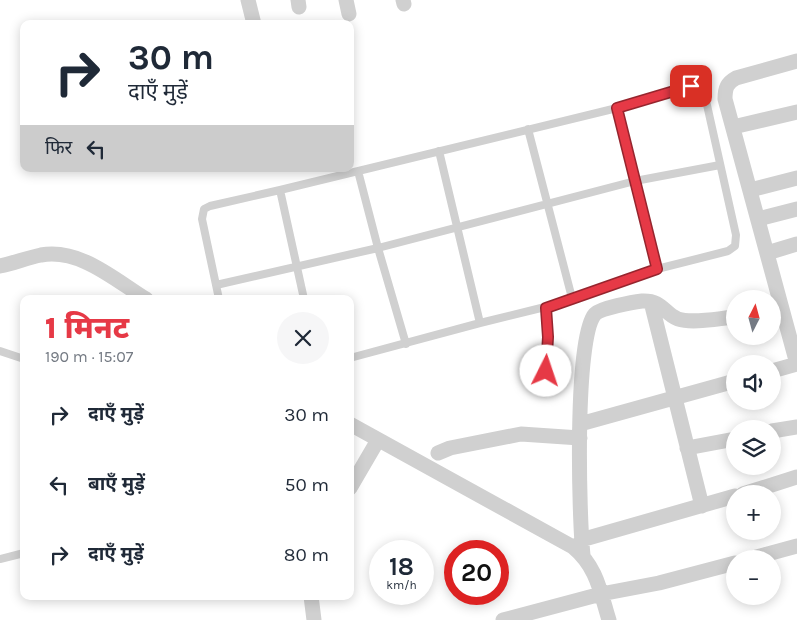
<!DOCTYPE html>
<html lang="hi">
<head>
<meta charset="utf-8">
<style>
  :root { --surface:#fff; --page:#f6f6f7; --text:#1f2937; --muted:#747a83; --accent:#e63946 }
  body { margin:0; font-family:Karla,"Noto Sans Devanagari",sans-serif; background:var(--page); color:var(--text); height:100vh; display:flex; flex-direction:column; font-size:19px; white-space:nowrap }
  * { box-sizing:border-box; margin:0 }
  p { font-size:16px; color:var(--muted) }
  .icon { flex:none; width:28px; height:28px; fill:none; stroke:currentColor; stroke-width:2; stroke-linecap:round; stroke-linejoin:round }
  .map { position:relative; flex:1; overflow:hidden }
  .panel { position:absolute; left:20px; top:295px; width:334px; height:305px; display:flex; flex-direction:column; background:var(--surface); border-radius:10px; box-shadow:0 2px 12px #0003 }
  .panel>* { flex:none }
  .hud { position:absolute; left:20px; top:20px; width:334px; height:152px; border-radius:10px; box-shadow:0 2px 12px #0003; background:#fff; color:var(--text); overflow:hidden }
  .needle { width:32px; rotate:6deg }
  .buttons { position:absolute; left:726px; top:290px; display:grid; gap:10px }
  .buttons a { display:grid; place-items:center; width:55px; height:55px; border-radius:50%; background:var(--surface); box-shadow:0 2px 12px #0003; font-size:25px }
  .speed { position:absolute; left:369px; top:540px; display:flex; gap:10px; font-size:25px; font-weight:700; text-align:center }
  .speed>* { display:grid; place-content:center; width:65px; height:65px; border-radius:50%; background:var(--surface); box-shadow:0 2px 12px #0003; line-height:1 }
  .speed small { font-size:12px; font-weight:400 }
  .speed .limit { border:8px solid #d22; background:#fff; color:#111 }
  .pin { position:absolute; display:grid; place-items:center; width:42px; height:42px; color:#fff; margin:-21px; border-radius:10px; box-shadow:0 2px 8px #0006 }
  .me { position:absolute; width:55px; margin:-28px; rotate:4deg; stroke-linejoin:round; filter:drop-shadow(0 0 4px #0008) }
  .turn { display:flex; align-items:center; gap:18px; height:105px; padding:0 25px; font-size:22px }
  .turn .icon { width:65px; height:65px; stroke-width:2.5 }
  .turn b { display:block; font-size:35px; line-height:42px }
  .then { display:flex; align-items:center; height:48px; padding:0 25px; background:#0003; gap:10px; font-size:19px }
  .round { display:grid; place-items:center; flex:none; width:52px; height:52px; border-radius:26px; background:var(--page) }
  .summary { display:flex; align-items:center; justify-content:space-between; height:85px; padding:0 25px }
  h1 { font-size:30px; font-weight:800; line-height:38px; color:var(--accent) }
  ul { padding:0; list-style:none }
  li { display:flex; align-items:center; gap:15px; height:70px; padding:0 25px }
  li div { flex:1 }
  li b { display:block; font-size:19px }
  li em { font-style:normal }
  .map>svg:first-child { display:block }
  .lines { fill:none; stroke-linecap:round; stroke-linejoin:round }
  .service { stroke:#d0d0d0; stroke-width:8 }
  .minor { stroke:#d0d0d0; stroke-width:15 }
  .route-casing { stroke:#96252e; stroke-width:12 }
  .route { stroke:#e63946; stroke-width:9 }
</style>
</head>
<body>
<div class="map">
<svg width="797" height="620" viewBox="0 0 797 620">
  <rect width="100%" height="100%" fill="#fff"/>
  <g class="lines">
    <!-- service -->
    <path class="service" d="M 617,108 L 657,269
      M 528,129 L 572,298
      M 439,151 L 480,323
      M 358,171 L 378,248 L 406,344
      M 280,190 L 304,299
      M 216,285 L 378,248 L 635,181 L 720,165
      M 219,299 L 202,219 L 204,209 L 210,206 L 280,190 L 617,108 L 691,86 L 700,87 L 705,96 L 736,235 L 735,246 L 728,251 L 657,269 L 545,307 L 480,323 L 350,358
      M 545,307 L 548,337 L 546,371
      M 0,351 L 24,359
      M 0,559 L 24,553"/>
    <!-- minor -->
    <path class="minor" d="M 248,0 L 254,24
      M 298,0 L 299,7
      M 346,0 L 349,14
      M 403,0 L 404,4
      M 797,61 L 736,78 C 727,83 725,88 725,99 L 797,364
      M 733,127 L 797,112
      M 750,190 L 797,178
      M 758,219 L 797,209
      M 767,253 L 797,244
      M 0,266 C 14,263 27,258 41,255 C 80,248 115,280 146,299
      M 651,302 L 702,506
      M 772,371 L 797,364
      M 350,424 L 573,547 C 597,567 600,591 609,620
      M 580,424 L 735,381
      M 772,431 L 797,427
      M 687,448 L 735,439
      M 438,453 L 450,448 L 521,434 L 580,438
      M 350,488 L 378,440
      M 743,494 L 797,477
      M 581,540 L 735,496
      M 583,555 C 579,518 574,338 595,314 C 601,308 633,302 642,301 C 663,300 664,314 678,319 C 693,324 720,318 735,317
      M 749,559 L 797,546
      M 311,596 L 314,620
      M 503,620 L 601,594 L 659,583 L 735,563"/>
  </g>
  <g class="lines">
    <defs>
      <path id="route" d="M 546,371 L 548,337 L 546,308 L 657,269 L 617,108 L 691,86"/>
    </defs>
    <!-- route casing -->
    <use href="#route" class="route-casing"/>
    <!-- route -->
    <use href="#route" class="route"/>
  </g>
</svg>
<div class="buttons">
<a><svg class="needle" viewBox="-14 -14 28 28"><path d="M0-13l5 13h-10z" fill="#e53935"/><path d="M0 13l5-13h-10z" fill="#747a83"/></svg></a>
<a><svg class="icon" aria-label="sound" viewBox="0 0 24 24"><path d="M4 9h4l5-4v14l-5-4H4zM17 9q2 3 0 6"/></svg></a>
<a><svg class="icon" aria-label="layers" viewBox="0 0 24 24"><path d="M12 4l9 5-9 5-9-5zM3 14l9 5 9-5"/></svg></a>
<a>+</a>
<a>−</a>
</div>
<div class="speed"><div>18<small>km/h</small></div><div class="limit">20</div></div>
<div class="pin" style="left:691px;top:86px;background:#d93025"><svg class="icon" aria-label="arrive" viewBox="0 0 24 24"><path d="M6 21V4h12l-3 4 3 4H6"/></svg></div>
<svg class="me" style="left:546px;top:371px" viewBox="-20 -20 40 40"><circle r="19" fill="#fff"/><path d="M0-13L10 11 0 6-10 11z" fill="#e63946"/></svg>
<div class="hud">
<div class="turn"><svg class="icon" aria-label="right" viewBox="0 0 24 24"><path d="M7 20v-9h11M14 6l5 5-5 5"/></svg><div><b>30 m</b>दाएँ मुड़ें</div></div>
<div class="then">फिर<svg class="icon" aria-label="left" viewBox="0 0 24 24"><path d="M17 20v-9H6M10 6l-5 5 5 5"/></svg></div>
</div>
<section class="panel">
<div class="summary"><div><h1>1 मिनट</h1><p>190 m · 15:07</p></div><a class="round"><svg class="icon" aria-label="close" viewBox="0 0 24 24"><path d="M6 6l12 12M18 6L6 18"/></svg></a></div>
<ul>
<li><svg class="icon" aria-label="right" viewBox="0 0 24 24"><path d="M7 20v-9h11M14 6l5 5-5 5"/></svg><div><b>दाएँ मुड़ें</b></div><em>30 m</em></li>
<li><svg class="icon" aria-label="left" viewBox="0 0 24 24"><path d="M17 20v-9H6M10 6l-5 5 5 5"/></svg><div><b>बाएँ मुड़ें</b></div><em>50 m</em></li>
<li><svg class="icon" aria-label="right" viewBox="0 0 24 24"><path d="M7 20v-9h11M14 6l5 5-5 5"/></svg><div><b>दाएँ मुड़ें</b></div><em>80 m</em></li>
</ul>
</section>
</div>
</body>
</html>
